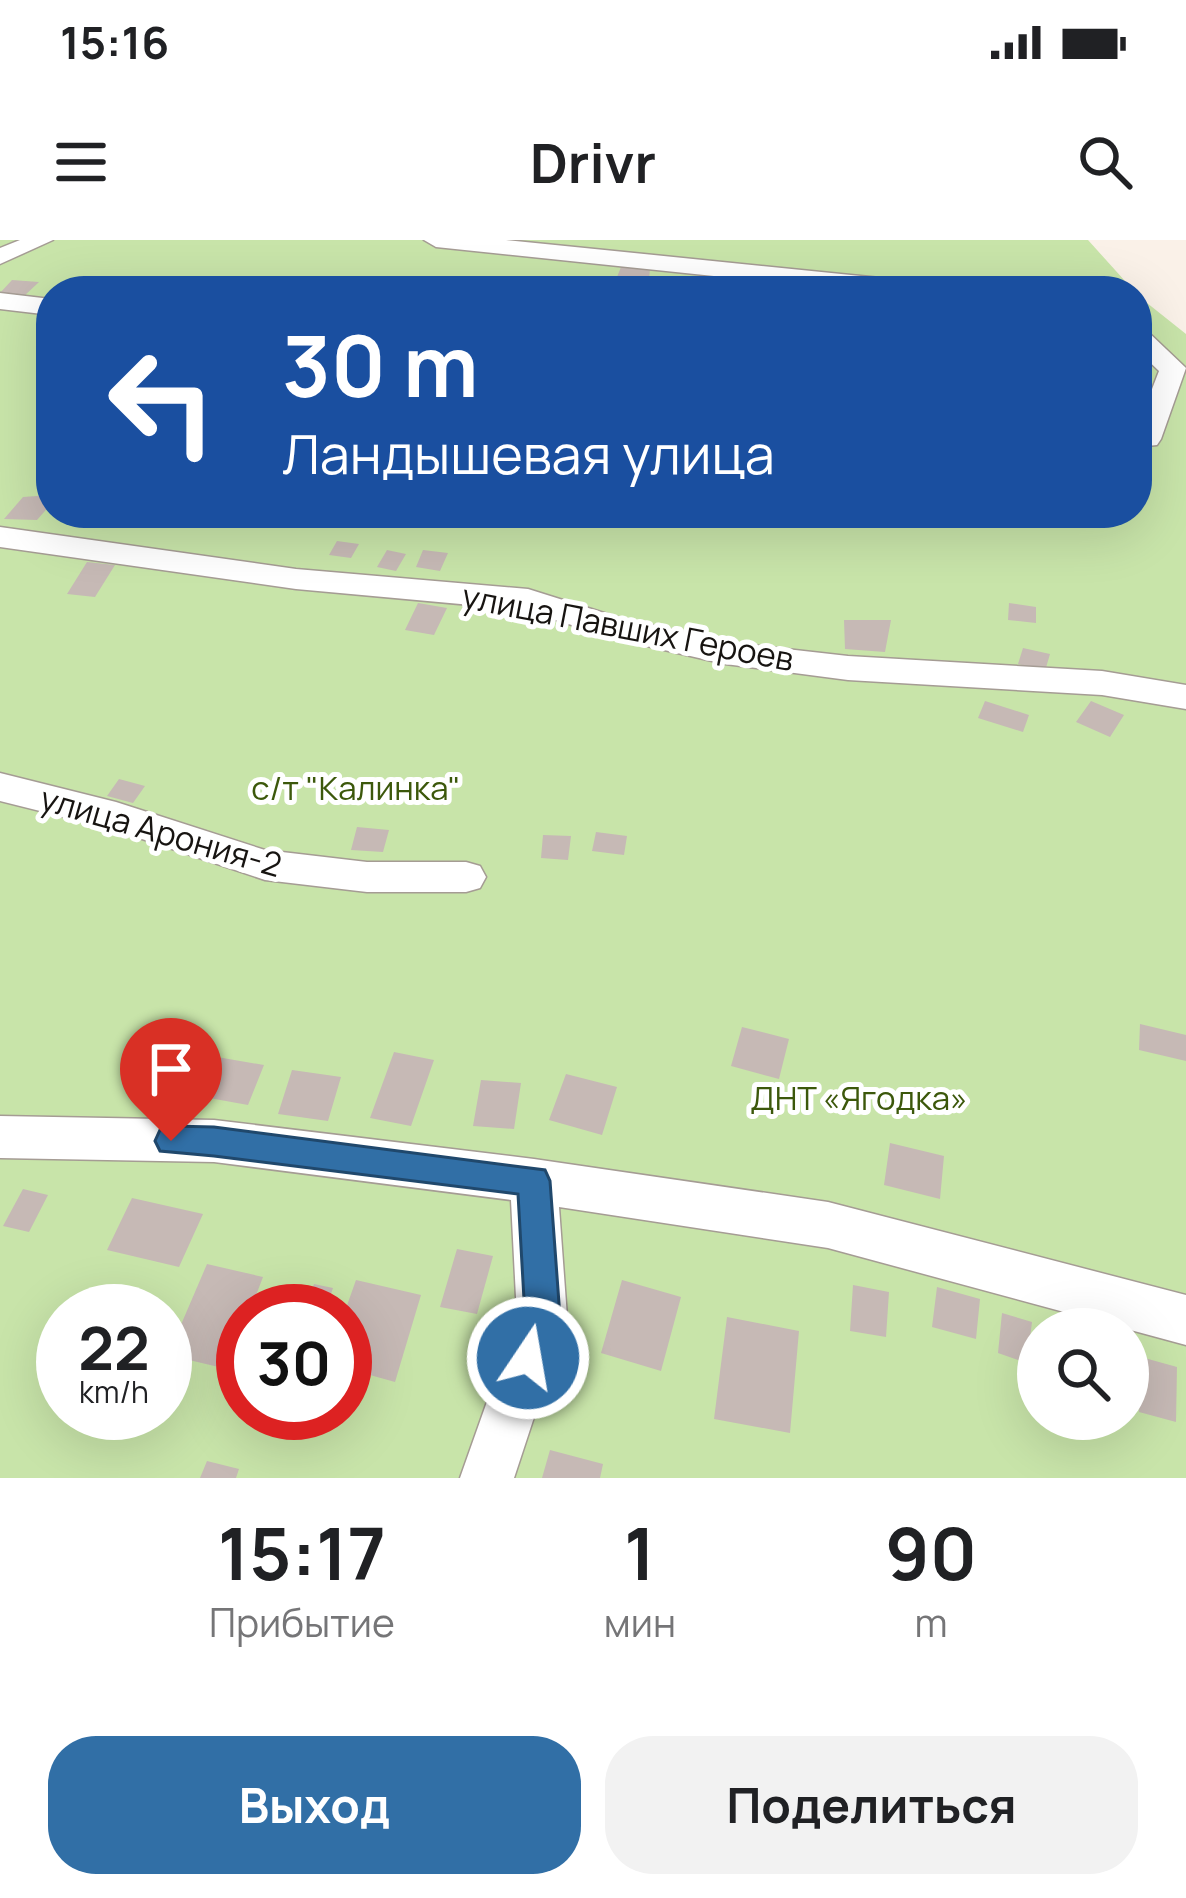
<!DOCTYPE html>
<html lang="ru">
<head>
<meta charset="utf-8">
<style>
  :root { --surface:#fff; --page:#f2f2f2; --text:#202124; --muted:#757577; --accent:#316fa6 }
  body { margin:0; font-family:Manrope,sans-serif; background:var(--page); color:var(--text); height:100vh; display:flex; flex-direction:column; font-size:45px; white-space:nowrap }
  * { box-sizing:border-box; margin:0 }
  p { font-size:39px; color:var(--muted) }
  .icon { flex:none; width:66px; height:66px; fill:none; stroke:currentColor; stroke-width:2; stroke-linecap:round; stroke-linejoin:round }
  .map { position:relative; height:1238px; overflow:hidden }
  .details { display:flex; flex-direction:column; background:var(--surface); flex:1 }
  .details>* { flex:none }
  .hud { position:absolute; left:36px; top:36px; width:1116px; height:252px; border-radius:48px; box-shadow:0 12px 48px #0002; background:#1a4fa0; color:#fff; overflow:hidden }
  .tools { position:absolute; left:1017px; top:1068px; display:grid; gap:24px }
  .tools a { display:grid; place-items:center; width:132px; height:132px; border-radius:50%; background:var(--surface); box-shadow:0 12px 48px #0002; font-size:60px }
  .speed { position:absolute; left:36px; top:1044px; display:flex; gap:24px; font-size:60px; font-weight:700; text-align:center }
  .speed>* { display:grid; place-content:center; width:156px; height:156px; border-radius:50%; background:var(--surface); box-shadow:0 12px 48px #0002; line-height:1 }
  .speed small { font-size:30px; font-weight:400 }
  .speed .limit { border:18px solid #d22; background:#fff; color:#111 }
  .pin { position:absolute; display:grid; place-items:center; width:102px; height:102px; color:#fff; margin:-123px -51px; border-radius:50% 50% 50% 0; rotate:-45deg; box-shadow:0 0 12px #0007 }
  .pin .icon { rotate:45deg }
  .me { position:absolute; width:132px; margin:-66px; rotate:12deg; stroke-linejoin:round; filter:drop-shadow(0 0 9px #0008) }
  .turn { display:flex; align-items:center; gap:42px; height:252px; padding:0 48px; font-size:54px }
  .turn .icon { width:156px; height:156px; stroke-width:2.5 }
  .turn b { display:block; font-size:84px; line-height:102px }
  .eta { display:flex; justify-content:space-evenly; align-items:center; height:204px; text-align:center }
  .eta b { font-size:72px; font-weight:700; line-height:84px }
  .cta { display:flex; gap:24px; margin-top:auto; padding:24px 48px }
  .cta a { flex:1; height:138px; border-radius:48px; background:var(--accent); color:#fff; font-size:48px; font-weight:700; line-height:138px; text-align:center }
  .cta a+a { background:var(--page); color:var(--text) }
  .status { display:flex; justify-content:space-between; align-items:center; height:84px; padding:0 60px; background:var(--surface); direction:ltr }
  .status svg { height:33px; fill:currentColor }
  header { display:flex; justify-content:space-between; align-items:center; height:156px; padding:0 48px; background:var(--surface); font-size:54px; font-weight:700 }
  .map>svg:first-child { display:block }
  .green { fill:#c8e4a9; fill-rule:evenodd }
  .building { fill:#c6b9b5 }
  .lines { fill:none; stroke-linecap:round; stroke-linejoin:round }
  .street-casing { stroke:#a59c94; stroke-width:3 }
  .street { fill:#fff; fill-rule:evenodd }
  .route { fill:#316fa6; stroke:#20486c; stroke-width:3 }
  .labels { text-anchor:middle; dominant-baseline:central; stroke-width:10; stroke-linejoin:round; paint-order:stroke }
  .street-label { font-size:33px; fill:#171411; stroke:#fff }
  .park-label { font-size:33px; fill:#3c580b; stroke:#fff }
</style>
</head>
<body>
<div class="status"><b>15:16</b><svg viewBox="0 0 49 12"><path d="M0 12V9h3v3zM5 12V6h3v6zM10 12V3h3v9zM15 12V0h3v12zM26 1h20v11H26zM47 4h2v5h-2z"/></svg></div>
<header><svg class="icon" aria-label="menu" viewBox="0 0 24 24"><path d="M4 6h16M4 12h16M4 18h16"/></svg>Drivr<svg class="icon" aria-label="search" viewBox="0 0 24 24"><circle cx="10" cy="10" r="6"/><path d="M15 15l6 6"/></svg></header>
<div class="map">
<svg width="1186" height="1238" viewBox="0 0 1186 1238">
  <rect width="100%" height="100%" fill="#faf1e8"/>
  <!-- green -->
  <path class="green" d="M 0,0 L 1088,0 L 1134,51 L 51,51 L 51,273 L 1137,273 L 1137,55 L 1186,94 L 1186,1238 L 0,1238 ZM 63,1071 L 165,1071 L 165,1173 L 63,1173 ZM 243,1071 L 345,1071 L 345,1173 L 243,1173 ZM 1038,1089 L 1128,1089 L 1128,1179 L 1038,1179 Z"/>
  <!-- building -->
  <path class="building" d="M 621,27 L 650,29 L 649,40 L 617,37 Z
    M 12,40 L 39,42 L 22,58 L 0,53 Z
    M 51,255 L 51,264 L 37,280 L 4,279 L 23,257 Z
    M 337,301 L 359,304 L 351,318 L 329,315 Z
    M 387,310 L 406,314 L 396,331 L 377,327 Z
    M 423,310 L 448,313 L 440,331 L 416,327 Z
    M 87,322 L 115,325 L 95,357 L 67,354 Z
    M 418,363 L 447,368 L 434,395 L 405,390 Z
    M 1009,363 L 1036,367 L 1036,383 L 1008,380 Z
    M 844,380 L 891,380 L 885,412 L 845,409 Z
    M 1023,408 L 1050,414 L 1045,431 L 1018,424 Z
    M 985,461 L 1029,475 L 1023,492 L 978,478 Z
    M 1091,461 L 1124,475 L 1110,497 L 1076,482 Z
    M 119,539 L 145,546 L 133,563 L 107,556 Z
    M 357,587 L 389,590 L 383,612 L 351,610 Z
    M 596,592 L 627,596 L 624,615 L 592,611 Z
    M 543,595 L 571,596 L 568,620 L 541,618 Z
    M 1140,784 L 1186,795 L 1186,821 L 1139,810 Z
    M 742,787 L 789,799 L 779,839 L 731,826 Z
    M 394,812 L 434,820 L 411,886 L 370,878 Z
    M 194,813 L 264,825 L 248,865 L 176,852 Z
    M 292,830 L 341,837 L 328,881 L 278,874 Z
    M 566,834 L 617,847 L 602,895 L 549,880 Z
    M 481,840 L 521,843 L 514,889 L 473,886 Z
    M 890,903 L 944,916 L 940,959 L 884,945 Z
    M 23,949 L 48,955 L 29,992 L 3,986 Z
    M 132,958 L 203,974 L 179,1027 L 107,1010 Z
    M 457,1009 L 493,1016 L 477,1074 L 440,1067 Z
    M 207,1024 L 263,1037 L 250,1071 L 243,1071 L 243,1089 L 227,1129 L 168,1115 Z
    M 356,1040 L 421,1055 L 395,1142 L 345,1128 L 345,1071 Z
    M 622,1040 L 681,1057 L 661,1131 L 601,1113 Z
    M 314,1044 L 333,1048 L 325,1071 L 305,1071 Z
    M 853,1045 L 889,1052 L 886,1097 L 850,1091 Z
    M 937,1047 L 980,1059 L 976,1099 L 932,1087 Z
    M 1002,1073 L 1032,1082 L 1027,1123 L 998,1113 Z
    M 727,1077 L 799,1091 L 790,1193 L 714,1179 Z
    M 1141,1117 L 1177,1127 L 1176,1182 L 1139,1172 Z
    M 550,1210 L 603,1224 L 600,1238 L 542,1238 Z
    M 207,1221 L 239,1229 L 236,1238 L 200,1238 Z"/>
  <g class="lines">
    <defs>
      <path id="street" d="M 20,0 L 53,0 L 0,24 L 0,8 Z
        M 424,0 L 506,0 L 930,43 L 943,51 L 858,51 L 436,7 Z
        M 0,53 L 51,59 L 51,75 L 0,69 Z
        M 1137,88 L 1146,90 L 1186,128 L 1161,199 L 1157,205 L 1137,207 L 1137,188 L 1159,131 L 1137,110 Z
        M 0,287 L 296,329 L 528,349 L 617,377 L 725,402 L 848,416 L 1102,431 L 1186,445 L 1186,469 L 1102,455 L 848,440 L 725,424 L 612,398 L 525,370 L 296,349 L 0,307 Z
        M 0,533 L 116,562 L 265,610 L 367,622 L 466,622 L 480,626 L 486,637 L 480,648 L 466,652 L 367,652 L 265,640 L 112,589 L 0,561 Z
        M 0,876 L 214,880 L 534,919 L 828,962 L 1186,1055 L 1186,1105 L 828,1008 L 559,967 L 567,1077 L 514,1238 L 460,1238 L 517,1077 L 511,960 L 214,922 L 0,918 Z"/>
    </defs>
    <!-- street casing -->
    <use href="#street" class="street-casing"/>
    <!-- street -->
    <use href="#street" class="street"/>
  </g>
  <!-- route -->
  <path class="route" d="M 171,886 L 214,887 L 545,930 L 550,941 L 560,1077 L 541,1130 L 528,1135 L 516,1130 L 510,1118 L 525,1077 L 518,954 L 214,916 L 160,911 L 155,901 L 160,890 Z"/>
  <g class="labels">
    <!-- street labels -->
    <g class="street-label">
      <text transform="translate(628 387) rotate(11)">улица Павших Героев</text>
      <text transform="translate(161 591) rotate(16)">улица Арония-2</text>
    </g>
    <!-- park labels -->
    <g class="park-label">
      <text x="356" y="547">с/т "Калинка"</text>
      <text x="859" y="857">ДНТ «Ягодка»</text>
    </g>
  </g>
</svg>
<div class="tools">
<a><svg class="icon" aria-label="search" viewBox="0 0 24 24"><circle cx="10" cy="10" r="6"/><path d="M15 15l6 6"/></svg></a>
</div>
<div class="speed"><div>22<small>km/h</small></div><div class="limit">30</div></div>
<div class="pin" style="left:171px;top:901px;background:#d93025"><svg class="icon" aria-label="arrive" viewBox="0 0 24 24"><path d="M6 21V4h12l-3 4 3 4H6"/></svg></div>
<svg class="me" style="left:528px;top:1118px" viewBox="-20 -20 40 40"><circle r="17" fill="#316fa6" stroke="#fff" stroke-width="3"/><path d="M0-11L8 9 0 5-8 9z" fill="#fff"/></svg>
<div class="hud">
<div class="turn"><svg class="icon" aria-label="left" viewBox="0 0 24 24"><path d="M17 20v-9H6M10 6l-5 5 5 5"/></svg><div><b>30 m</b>Ландышевая улица</div></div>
</div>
</div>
<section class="details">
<div class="eta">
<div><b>15:17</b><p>Прибытие</p></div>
<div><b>1</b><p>мин</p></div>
<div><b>90</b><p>m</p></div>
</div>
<div class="cta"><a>Выход</a><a>Поделиться</a></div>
</section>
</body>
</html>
